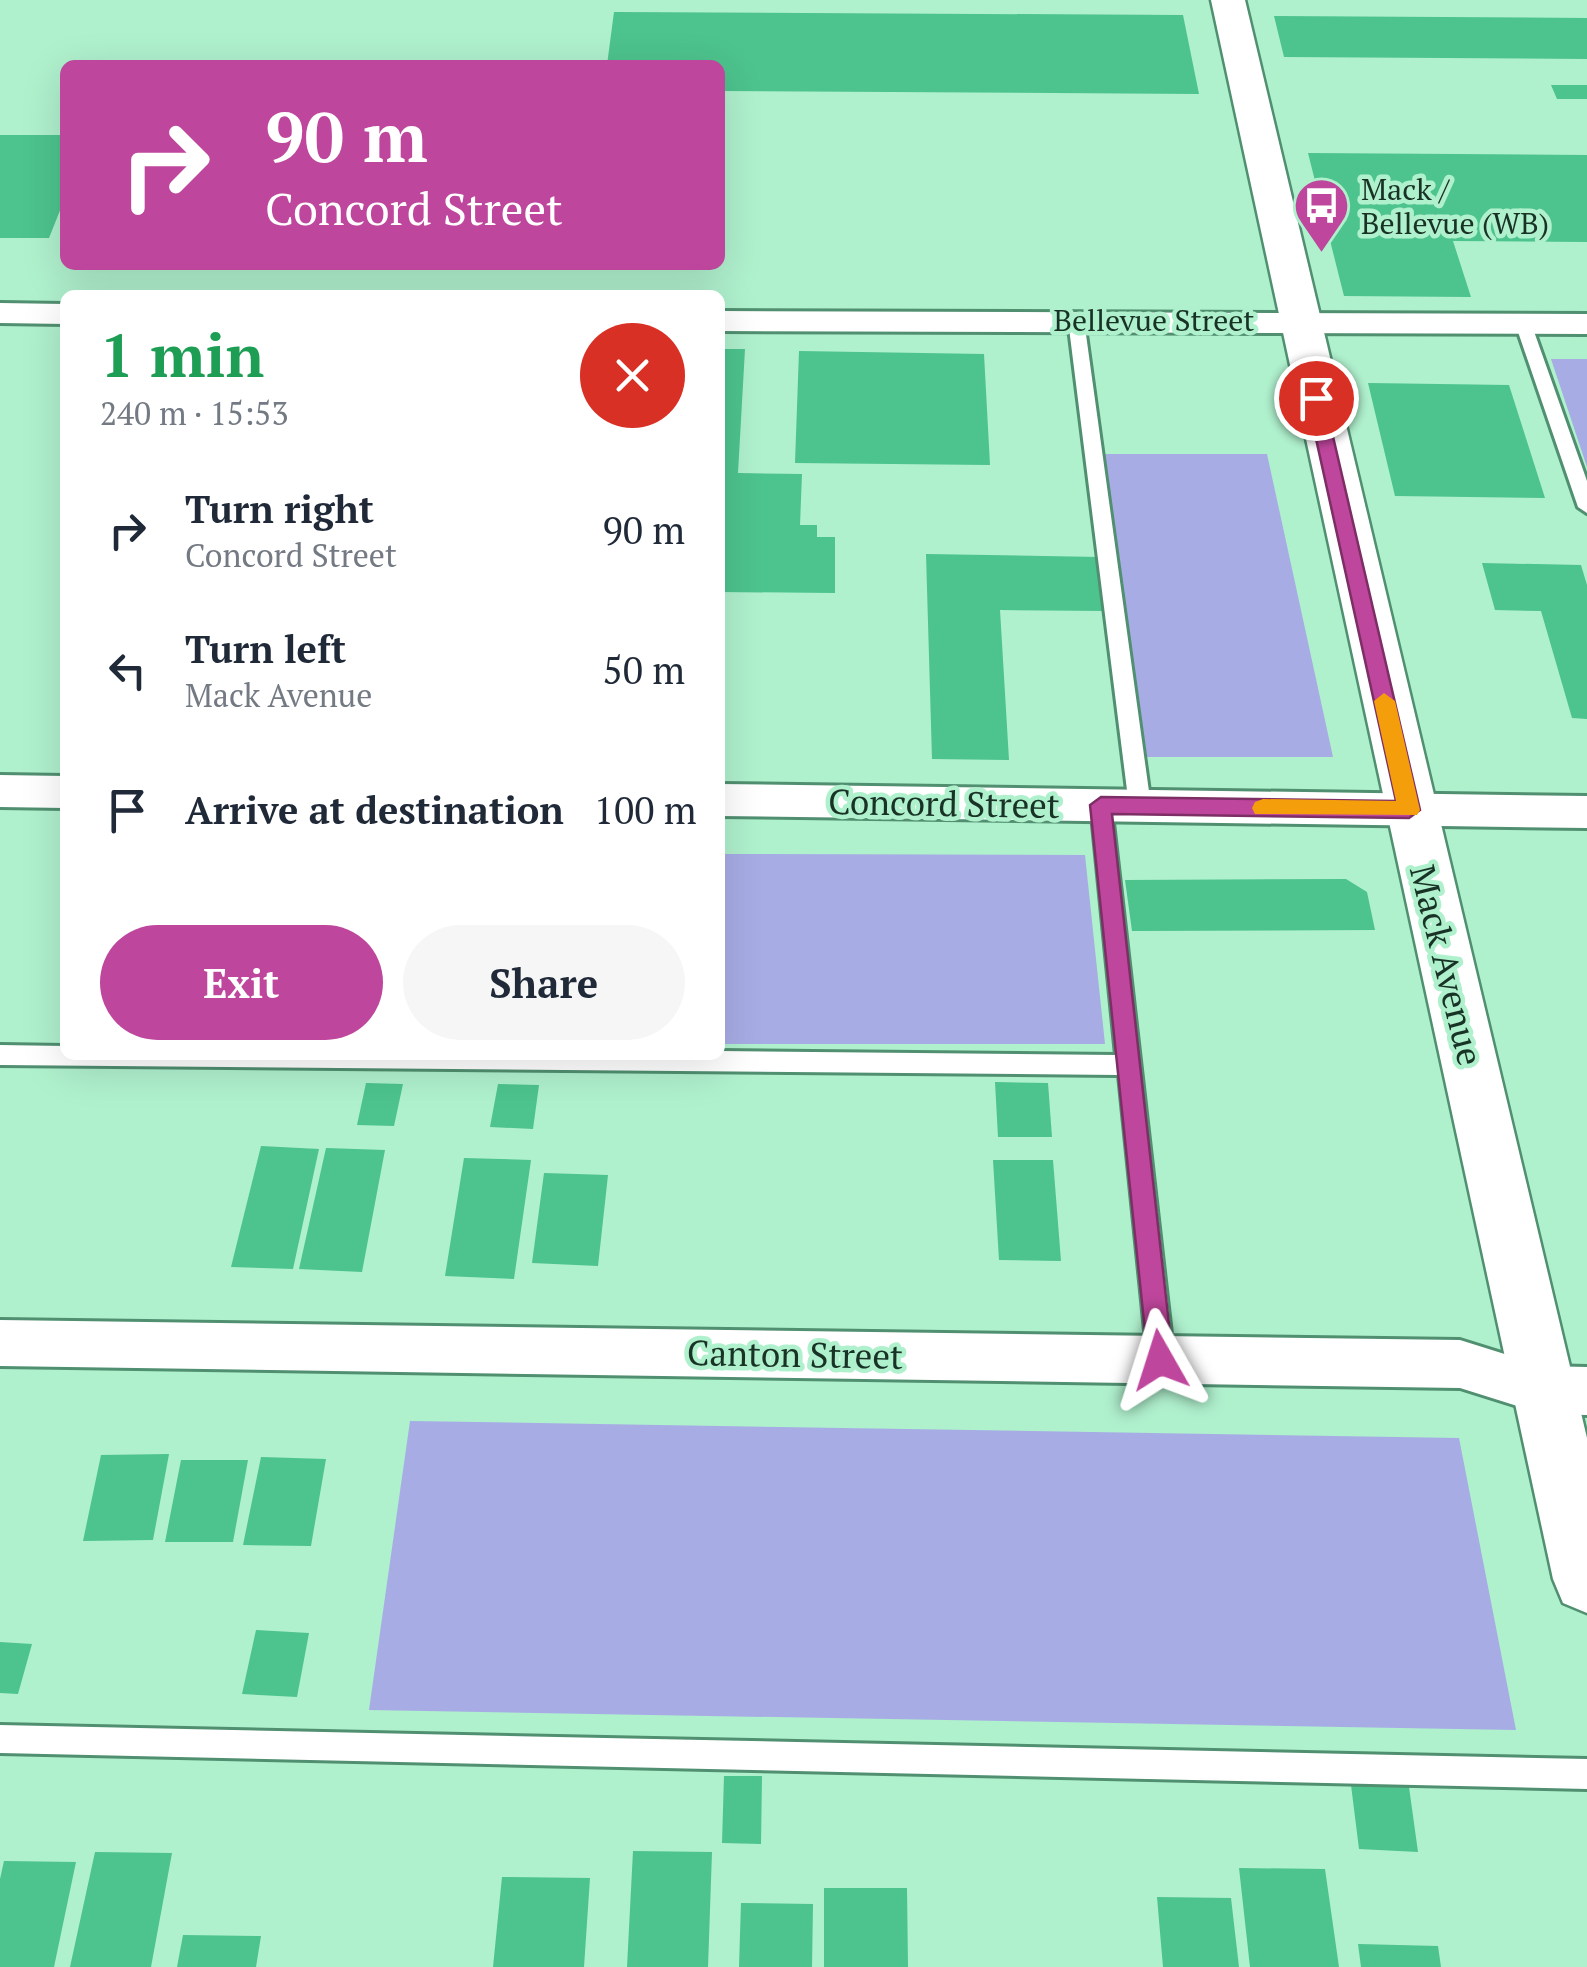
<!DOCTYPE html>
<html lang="en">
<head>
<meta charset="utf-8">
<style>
  :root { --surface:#fff; --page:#f6f6f7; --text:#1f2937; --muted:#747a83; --accent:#be469c }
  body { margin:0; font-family:"PT Serif",serif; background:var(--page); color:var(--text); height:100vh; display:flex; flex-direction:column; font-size:38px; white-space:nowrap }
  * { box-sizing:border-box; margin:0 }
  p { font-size:32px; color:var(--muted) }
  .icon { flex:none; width:55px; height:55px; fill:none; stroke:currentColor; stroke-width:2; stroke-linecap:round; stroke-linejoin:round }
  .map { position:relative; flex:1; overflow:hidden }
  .drawer { position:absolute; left:60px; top:290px; width:665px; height:770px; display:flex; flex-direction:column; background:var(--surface); border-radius:15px; box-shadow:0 10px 40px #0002 }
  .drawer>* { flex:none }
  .top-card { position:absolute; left:60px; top:60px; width:665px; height:210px; border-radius:15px; box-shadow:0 10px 40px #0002; background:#be469c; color:#fff; overflow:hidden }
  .pin { position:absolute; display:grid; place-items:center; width:85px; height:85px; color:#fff; margin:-42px; border:5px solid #fff; border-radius:50%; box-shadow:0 2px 10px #0007 }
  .me { position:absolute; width:110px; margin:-55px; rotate:354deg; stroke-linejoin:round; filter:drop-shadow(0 0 8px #0008) }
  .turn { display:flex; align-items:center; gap:35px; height:210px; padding:0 40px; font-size:45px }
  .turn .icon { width:130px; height:130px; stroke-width:2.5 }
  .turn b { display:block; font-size:70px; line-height:85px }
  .round { display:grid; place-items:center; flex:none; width:105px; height:105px; border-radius:52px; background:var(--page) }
  .overview { display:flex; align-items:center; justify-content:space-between; height:170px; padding:0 40px }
  h1 { font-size:60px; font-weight:700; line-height:75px; color:#1e9e55 }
  .action { display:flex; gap:20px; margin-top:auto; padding:20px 40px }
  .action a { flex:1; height:115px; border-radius:60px; background:var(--accent); color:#fff; font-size:40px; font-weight:700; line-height:115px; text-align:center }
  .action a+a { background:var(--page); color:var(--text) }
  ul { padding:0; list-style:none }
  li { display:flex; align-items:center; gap:30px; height:140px; padding:0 40px }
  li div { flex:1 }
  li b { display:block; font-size:38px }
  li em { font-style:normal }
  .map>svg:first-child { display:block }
  .green { fill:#a7ace5 }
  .building { fill:#4dc38d }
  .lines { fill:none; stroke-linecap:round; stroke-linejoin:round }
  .service-casing { stroke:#508f70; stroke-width:6 }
  .minor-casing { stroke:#508f70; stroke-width:6 }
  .secondary-casing { stroke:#508f70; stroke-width:5 }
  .service { fill:#fff; fill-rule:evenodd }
  .minor { fill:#fff; fill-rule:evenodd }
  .secondary { fill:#fff; fill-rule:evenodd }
  .route { fill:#be469c; stroke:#7c2e65; stroke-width:2.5 }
  .slow { fill:#f59e0b }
  .labels { text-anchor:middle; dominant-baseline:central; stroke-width:9; stroke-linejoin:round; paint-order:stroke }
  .far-poi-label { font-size:30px; fill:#183225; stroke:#aff0cd; text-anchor:start }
  .far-street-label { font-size:30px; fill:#183225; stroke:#aff0cd }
  .street-label { font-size:35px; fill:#183225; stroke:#aff0cd }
</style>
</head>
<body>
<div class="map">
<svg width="1587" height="1967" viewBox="0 0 1587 1967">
  <rect width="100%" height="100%" fill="#aff0cd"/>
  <!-- green -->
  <path class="green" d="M 1551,359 L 1587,359 L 1587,467 Z
    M 1103,454 L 1267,454 L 1333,757 L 1147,757 Z
    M 720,854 L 1085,855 L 1105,1044 L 720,1044 Z
    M 410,1421 L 1459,1438 L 1516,1730 L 369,1710 Z"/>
  <!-- building -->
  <path class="building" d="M 614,12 L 1183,15 L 1199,94 L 720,91 L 720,65 L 607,65 Z
    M 1274,16 L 1587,18 L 1587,59 L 1284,57 Z
    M 1551,85 L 1587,85 L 1587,99 L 1557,99 Z
    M 0,135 L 65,135 L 65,198 L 49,238 L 0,238 Z
    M 1308,153 L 1587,155 L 1587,242 L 1453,241 L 1471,297 L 1344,296 Z
    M 720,349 L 745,349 L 738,473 L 802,474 L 800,525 L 817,525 L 817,537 L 835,537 L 835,593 L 720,592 Z
    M 799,351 L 984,354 L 990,465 L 795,463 Z
    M 1368,383 L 1509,385 L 1545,498 L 1395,496 Z
    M 926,554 L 1100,557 L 1106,611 L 1000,610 L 1009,760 L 932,759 Z
    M 1482,563 L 1581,565 L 1587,585 L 1587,719 L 1572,718 L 1541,611 L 1495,610 Z
    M 1346,879 L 1367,892 L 1375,930 L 1132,931 L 1125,880 Z
    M 995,1082 L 1048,1083 L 1052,1137 L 998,1137 Z
    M 366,1083 L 403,1084 L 394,1126 L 357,1125 Z
    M 498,1084 L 539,1085 L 533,1129 L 490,1127 Z
    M 261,1146 L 319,1149 L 293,1269 L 231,1267 Z
    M 326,1148 L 385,1150 L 362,1272 L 299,1269 Z
    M 464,1158 L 531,1160 L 514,1279 L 445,1276 Z
    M 993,1160 L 1053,1160 L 1061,1261 L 999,1260 Z
    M 544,1173 L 608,1175 L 598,1266 L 532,1263 Z
    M 169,1454 L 153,1540 L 83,1541 L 101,1455 Z
    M 261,1457 L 326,1459 L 311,1546 L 243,1545 Z
    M 181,1460 L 248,1460 L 233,1542 L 165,1542 Z
    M 256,1630 L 309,1633 L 297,1697 L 242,1694 Z
    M 0,1642 L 32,1644 L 18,1694 L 0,1693 Z
    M 724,1776 L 762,1776 L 761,1844 L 722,1843 Z
    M 1351,1785 L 1409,1787 L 1418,1852 L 1359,1849 Z
    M 633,1851 L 712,1852 L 708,1967 L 627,1967 Z
    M 95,1852 L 172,1853 L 151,1967 L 70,1967 Z
    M 4,1861 L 76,1862 L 54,1967 L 0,1967 L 0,1879 Z
    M 1239,1868 L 1325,1869 L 1339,1967 L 1250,1967 Z
    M 502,1877 L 590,1878 L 584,1967 L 493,1967 Z
    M 824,1888 L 907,1888 L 908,1967 L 824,1967 Z
    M 1157,1897 L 1231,1898 L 1239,1967 L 1163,1967 Z
    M 741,1903 L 813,1904 L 812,1967 L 739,1967 Z
    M 183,1935 L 261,1936 L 256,1967 L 177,1967 Z
    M 1358,1944 L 1438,1946 L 1441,1967 L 1361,1967 Z"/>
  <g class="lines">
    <defs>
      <path id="service" d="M 1076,315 L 1084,320 L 1151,806 L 1140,814 L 1129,806 L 1068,320 Z
        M 1523,318 L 1531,323 L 1587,481 L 1587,513 L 1578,507 L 1515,323 Z
        M 1101,797 L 1111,805 L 1174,1360 L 1170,1369 L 1161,1372 L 1152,1369 L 1148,1360 L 1119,1075 L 0,1065 L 0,1045 L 65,1046 L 65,1055 L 720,1055 L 720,1051 L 1116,1055 L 1091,805 Z
        M 0,1725 L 1587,1759 L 1587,1789 L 0,1753 Z"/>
      <path id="minor" d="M 0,303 L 65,304 L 65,324 L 0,323 Z
        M 720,311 L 1587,314 L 1587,334 L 720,331 Z
        M 0,775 L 65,776 L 65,808 L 0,807 Z
        M 720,784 L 1587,796 L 1587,828 L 720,816 Z
        M 0,1320 L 1460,1340 L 1543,1366 L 1587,1367 L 1587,1415 L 1543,1414 L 1460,1388 L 0,1366 Z"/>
      <path id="secondary" d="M 1211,0 L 1245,0 L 1587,1438 L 1587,1613 L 1563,1603 L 1553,1579 Z"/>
    </defs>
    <!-- service casing -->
    <use href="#service" class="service-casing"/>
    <!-- minor casing -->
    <use href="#minor" class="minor-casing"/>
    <!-- secondary casing -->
    <use href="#secondary" class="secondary-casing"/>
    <!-- service -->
    <use href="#service" class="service"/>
    <!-- minor -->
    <use href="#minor" class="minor"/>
    <!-- secondary -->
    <use href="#secondary" class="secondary"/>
  </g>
  <!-- route -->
  <path class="route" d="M 1316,392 L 1324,398 L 1420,810 L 1409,818 L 1112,814 L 1173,1360 L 1170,1368 L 1160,1372 L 1151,1368 L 1148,1360 L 1090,805 L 1101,797 L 1396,801 L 1307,398 Z"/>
  <!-- slow -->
  <path class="slow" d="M 1384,693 L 1395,701 L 1420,810 L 1417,815 L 1255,814 L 1252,808 L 1255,802 L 1263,799 L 1396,801 L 1374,701 Z"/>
  <!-- icons -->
  <defs>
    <symbol id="bus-pin" viewBox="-11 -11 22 30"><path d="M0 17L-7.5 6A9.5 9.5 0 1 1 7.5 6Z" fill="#be469c" stroke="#aff0cd"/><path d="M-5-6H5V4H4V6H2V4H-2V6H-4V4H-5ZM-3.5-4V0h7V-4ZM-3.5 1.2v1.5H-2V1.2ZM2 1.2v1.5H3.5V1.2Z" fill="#fff"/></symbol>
  </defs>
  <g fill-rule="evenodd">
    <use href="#bus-pin" x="1290" y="174" width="63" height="86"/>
  </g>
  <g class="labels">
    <!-- far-poi labels -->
    <g class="far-poi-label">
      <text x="1361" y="189">Mack /<tspan x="1361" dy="34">Bellevue (WB)</tspan></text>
    </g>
    <!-- far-street labels -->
    <g class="far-street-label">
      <text x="1154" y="320">Bellevue Street</text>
    </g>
    <!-- street labels -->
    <g class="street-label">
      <text transform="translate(944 803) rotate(1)">Concord Street</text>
      <text transform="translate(1447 965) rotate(76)">Mack Avenue</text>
      <text transform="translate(795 1354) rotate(1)">Canton Street</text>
    </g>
  </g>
</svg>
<div class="pin" style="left:1316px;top:398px;background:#d93025"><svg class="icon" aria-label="arrive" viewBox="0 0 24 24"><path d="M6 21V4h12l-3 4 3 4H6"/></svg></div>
<svg class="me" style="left:1160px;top:1360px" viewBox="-20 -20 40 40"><path d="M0-17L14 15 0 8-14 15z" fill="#be469c" stroke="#fff" stroke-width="4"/></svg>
<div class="top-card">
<div class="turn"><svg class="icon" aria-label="right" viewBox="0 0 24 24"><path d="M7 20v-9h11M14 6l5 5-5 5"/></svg><div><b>90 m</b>Concord Street</div></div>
</div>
<section class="drawer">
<div class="overview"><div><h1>1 min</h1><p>240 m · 15:53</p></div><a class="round" style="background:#d93025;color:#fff"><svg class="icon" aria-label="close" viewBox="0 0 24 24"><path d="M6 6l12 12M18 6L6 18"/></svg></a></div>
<ul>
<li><svg class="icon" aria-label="right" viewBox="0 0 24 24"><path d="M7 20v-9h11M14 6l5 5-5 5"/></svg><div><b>Turn right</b><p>Concord Street</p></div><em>90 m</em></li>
<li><svg class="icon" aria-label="left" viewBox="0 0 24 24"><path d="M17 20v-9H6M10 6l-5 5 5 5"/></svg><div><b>Turn left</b><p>Mack Avenue</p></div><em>50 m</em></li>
<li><svg class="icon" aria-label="arrive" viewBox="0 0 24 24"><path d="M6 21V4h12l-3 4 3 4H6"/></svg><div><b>Arrive at destination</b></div><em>100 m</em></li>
</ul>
<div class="action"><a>Exit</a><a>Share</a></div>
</section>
</div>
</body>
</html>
